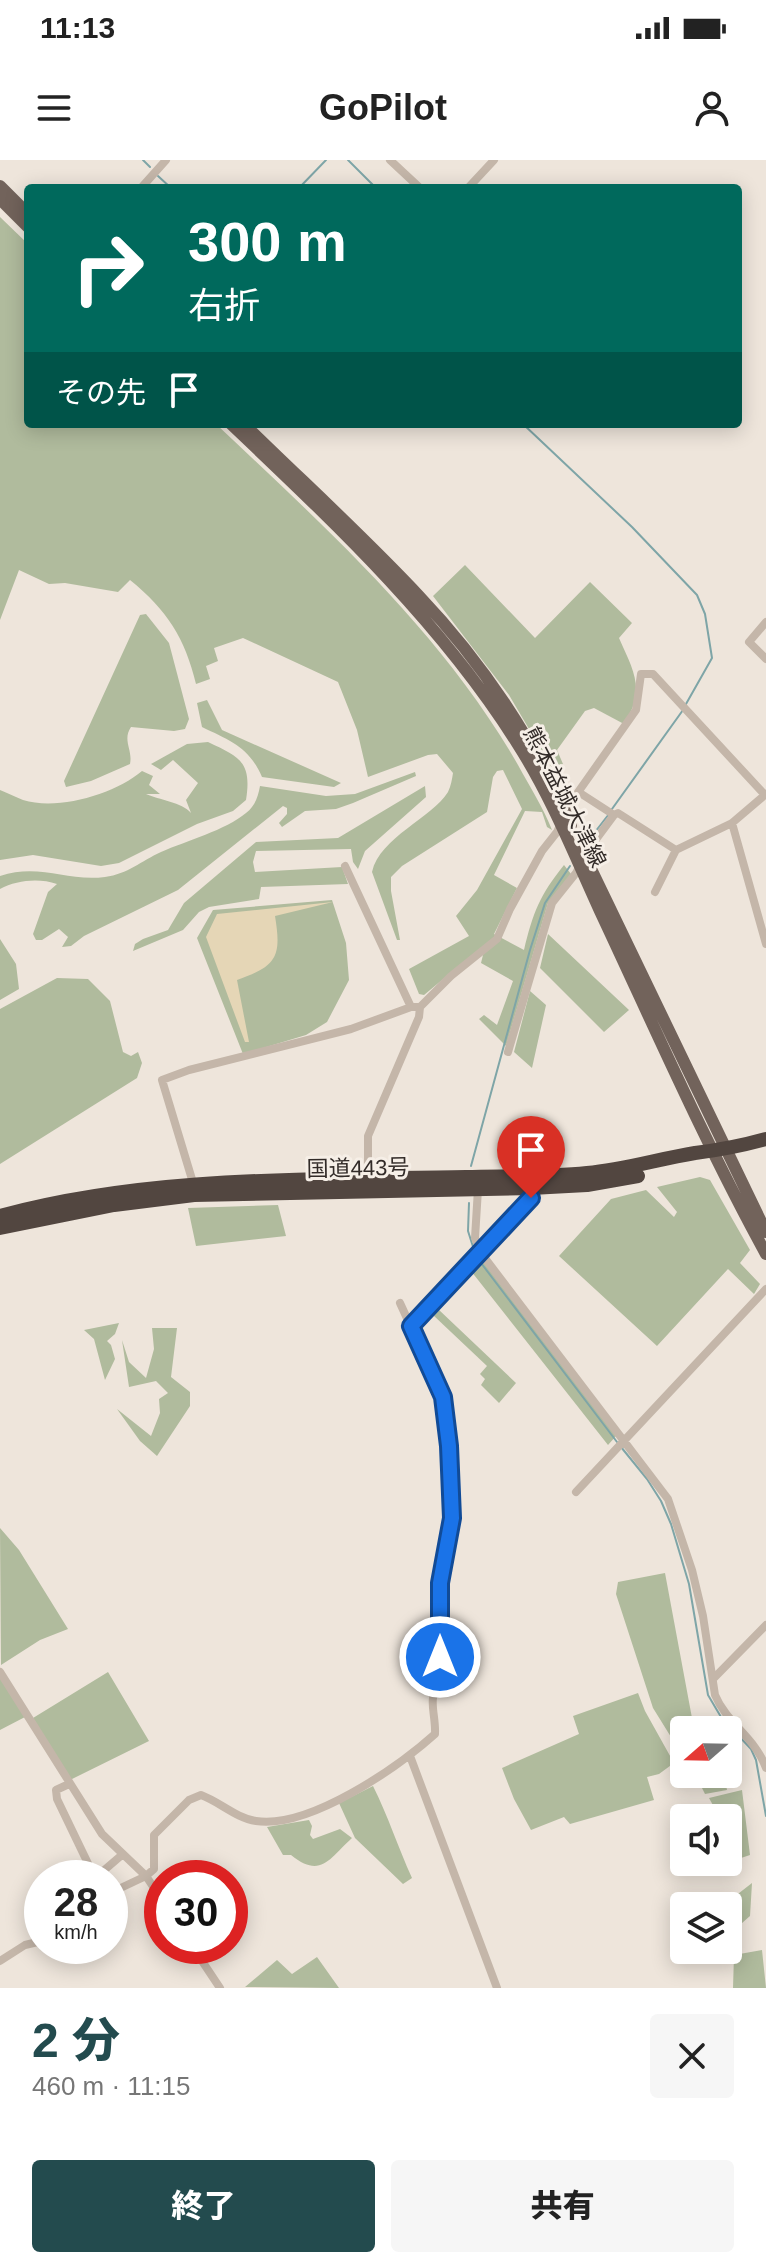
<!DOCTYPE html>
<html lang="ja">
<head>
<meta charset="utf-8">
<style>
  :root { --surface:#fff; --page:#f6f6f6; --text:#222; --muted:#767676; --accent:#234b4e }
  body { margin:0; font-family:Helvetica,"Noto Sans JP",sans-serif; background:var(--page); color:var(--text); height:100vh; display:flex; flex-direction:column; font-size:30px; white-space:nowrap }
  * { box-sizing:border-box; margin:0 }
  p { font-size:26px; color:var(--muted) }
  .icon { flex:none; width:44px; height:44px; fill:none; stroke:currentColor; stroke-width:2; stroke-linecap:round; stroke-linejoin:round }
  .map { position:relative; height:1828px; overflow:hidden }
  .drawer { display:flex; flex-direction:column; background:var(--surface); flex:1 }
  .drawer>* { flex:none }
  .guide { position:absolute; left:24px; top:24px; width:718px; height:244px; border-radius:8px; box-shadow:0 4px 20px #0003; background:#00695c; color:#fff; overflow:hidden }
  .needle { width:52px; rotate:250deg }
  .controls { position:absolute; left:670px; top:1556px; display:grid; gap:16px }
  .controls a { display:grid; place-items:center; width:72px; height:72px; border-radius:8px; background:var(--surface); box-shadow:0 4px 20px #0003; font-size:40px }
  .speed { position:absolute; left:24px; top:1700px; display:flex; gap:16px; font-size:40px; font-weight:700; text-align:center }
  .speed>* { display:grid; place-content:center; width:104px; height:104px; border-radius:50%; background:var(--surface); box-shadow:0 4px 20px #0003; line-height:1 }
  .speed small { font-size:20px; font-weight:400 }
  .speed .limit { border:12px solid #d22; background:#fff; color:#111 }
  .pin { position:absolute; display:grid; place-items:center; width:68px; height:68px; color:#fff; margin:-82px -34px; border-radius:50% 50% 50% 0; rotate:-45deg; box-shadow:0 0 8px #0007 }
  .pin .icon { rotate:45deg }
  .me { position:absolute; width:88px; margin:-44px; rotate:0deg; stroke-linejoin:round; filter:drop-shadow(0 0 6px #0008) }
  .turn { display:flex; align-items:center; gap:28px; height:168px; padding:0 32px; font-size:36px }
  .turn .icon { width:104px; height:104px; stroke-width:2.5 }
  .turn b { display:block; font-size:56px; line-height:68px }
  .then { display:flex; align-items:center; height:76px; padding:0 32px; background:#0003; gap:16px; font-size:30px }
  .round { display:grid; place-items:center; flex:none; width:84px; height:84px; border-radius:8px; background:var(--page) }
  .head { display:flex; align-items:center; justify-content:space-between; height:136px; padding:0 32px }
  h1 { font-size:48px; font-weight:800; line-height:60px; color:var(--accent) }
  .primary-button { display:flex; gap:16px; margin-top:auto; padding:16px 32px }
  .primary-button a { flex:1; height:92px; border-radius:8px; background:var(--accent); color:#fff; font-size:32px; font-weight:800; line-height:92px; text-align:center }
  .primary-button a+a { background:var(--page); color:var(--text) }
  .status { display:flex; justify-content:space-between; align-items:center; height:56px; padding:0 40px; background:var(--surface); direction:ltr }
  .status svg { height:22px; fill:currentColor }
  header { display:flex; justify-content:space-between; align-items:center; height:104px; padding:0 32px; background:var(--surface); font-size:36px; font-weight:800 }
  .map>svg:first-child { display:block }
  .green { fill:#b0bb9d }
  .sand { fill:#e5d6b6 }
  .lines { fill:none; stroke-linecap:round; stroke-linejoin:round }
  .stream { stroke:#7ea5a7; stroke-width:2 }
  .street { stroke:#c4b6a9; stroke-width:8 }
  .primary { stroke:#72635b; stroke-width:12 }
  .highway { stroke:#524640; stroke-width:14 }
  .route-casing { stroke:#114b97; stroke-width:20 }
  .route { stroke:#1a73e8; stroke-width:14 }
  .labels { text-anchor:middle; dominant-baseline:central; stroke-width:6; stroke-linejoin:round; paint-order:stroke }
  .street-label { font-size:22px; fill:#322b28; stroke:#f6efe7 }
</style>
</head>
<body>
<div class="status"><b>11:13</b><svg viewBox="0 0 49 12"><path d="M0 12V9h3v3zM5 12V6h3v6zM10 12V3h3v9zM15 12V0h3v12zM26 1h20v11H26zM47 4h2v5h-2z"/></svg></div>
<header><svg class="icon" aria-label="menu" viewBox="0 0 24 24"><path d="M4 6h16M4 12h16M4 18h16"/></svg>GoPilot<svg class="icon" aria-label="person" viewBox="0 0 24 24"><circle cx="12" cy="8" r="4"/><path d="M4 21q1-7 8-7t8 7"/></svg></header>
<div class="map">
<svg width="766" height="1828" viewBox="0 0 766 1828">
  <rect width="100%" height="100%" fill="#eee5db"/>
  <!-- green -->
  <path class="green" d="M 0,57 L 28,84 L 28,264 L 216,264 C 326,368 442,472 518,605 C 530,627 543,647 552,670 L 547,667 L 542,652 L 525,651 L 494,715 L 517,728 L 494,774 L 524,790 C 533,752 540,735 564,705 L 571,714 L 548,743 L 506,886 L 479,859 L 484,855 L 497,865 L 513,821 L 481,803 L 483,795 L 477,791 L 424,835 L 419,834 L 409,809 L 469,776 L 456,756 L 477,730 L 522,649 L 503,610 L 497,611 L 493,617 L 487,652 L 402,706 L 391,717 L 391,731 L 400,780 L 397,780 L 372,712 C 380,677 432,658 448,632 C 451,626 452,619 453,613 L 437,594 L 428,595 L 368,617 L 357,570 L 338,522 L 243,478 L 214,488 L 218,501 L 206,506 L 210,519 L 196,524 C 185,478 167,450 130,420 L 118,432 L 65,423 L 49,424 L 19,410 L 0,460 Z
    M 465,405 L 535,478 L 590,422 L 632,463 L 619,478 C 634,512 646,530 624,564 L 594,548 L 585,551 L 557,590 L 563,604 L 552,608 L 509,535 L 433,436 Z
    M 146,454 L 169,483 L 189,559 L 185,569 L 174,571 L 131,567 C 122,580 133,590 130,604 L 91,621 L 66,627 L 64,621 L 140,455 Z
    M 207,540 L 222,570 L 341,623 L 334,627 L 262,617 C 249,587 231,581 202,567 L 197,543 Z
    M 208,582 C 240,597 252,602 246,640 L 233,651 L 197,664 L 119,703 L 101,706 L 33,695 L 0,700 L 0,630 C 8,633 15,637 23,640 C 58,651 115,634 142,611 L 153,616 L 149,625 L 160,634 L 146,634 C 159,640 182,642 191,653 L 186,640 L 198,623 L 173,600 L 161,610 L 151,604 L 187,584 Z
    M 415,612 L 416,616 L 353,643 L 336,649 L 305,651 L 282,667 L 279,663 L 287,654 L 287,648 L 283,646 L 178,730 L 84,776 L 71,786 L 62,787 L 68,777 L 59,769 L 42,780 L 36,780 L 33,774 L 48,732 L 57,724 C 39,718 17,720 0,729 L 0,716 C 40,703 67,722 105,717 C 128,714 141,701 161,692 C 186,681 226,670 246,653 C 255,646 258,637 260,626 L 326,636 L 355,634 Z
    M 425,626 L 426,637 L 365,691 L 358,709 L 353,702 L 351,689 L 256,691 L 253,702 L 255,712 L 342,707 L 348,724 L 261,727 L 259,739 L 209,747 L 199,752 L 183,770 L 133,791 L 135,784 L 143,779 L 168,770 L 184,743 L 256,682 L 338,678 Z
    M 332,740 L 346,783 L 349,820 L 327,862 L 306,875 L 243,894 L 197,778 L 213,750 Z
    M 548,774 L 629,850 L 604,872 L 540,808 Z
    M 0,779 L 16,804 L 19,829 L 0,840 Z
    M 57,818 L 88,819 L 110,841 L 123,892 L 131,896 L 138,892 L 142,903 L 137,918 L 0,1004 L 0,849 Z
    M 530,831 L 546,845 L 532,908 L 514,892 Z
    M 700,1017 L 710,1020 L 750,1090 L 740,1103 L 760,1124 L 754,1134 L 728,1109 L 657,1186 L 559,1096 L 611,1039 L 646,1030 L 674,1057 L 677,1052 L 657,1027 Z
    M 278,1045 L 286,1076 L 196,1086 L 188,1048 Z
    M 482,1100 L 616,1276 L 608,1285 L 471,1111 Z
    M 438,1149 L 516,1223 L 499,1243 L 481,1225 L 485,1219 L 480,1214 L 487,1206 L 433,1155 Z
    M 119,1163 L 115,1174 L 107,1181 L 111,1185 L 115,1199 L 105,1220 L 94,1179 L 84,1170 Z
    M 152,1168 L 177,1168 L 171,1217 L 190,1232 L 190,1246 L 157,1296 L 140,1281 L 117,1249 L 151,1276 L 160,1253 L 159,1239 L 168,1233 L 156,1221 L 129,1227 L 122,1180 L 129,1202 L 146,1218 L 154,1189 Z
    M 0,1368 L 19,1390 L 68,1469 L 40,1480 L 1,1505 Z
    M 665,1413 L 692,1558 L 704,1570 L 684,1570 L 684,1598 L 653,1548 L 616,1434 L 618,1422 Z
    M 108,1512 L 149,1581 L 70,1620 L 33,1558 Z
    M 0,1518 L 25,1557 L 0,1570 Z
    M 638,1533 L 645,1551 L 674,1603 L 659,1614 L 647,1617 L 654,1640 L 570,1664 L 564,1657 L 531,1670 L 514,1639 L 502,1608 L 579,1574 L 573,1556 Z
    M 695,1614 L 724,1614 L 727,1630 L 705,1634 Z
    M 373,1626 C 388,1656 398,1687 412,1718 L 403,1724 L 355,1678 L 339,1643 Z
    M 742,1630 L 750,1695 L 732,1701 L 728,1687 L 728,1658 L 720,1658 L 709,1638 Z
    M 309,1660 L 312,1666 L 310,1675 L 313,1679 L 340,1669 L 352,1678 C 329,1699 321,1719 291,1695 L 283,1695 L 267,1667 Z
    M 752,1723 L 750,1756 L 733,1771 L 734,1737 Z
    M 762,1790 L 766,1828 L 733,1828 L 734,1795 Z
    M 317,1797 L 339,1828 L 245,1827 L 277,1800 L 292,1814 Z"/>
  <!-- sand -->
  <path class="sand" d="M 333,742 L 275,756 C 282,798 276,806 237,820 L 249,882 L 245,882 L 206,777 L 217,754 Z"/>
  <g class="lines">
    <!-- stream -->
    <path class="stream" d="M 143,0 L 150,7
      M 348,0 L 376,28
      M 158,16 L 171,28
      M 299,28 L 326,0
      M 523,264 L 632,367 L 697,435 L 705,454 L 712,498 L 686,544
      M 612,649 L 683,550
      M 588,681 L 609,654
      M 471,1006 L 530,790 L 545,743 L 570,706
      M 469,1043 L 468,1071 L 475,1093
      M 478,1099 L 617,1282
      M 621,1287 L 647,1319 L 661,1341 L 671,1364 L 689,1424 L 708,1535 L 721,1557 L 751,1589 L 756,1600 L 766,1656"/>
    <!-- street -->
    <path class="street" d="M 390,0 L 420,28
      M 141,28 L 166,0
      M 468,28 L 494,0
      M 766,462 L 749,482 L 766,499
      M 580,633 L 614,655 L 618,653 L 676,690 L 732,663 L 766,634
      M 732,663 L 766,784
      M 345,706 L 411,847
      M 655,732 L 676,690
      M 508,892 L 552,743 L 576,713 L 588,690 L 614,655
      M 368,1021 L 368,976 L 419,857 L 420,847 L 451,816 L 497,779 L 510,749 L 542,691 L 557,672 L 569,645 L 636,550 L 641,514 L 653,514 L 765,635
      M 194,1026 L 162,920 L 189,910 L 351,869 L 411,847 L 420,847
      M 478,1029 L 475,1078 L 481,1093 L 668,1339 L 692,1410 L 703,1456 L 715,1535 C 727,1564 755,1577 766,1608
      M 411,1166 L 531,1038 L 531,1028
      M 576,1332 L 766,1129
      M 0,1512 L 102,1674 L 146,1716 L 162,1740
      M 714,1518 L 766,1465
      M 410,1596 L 497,1828
      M 69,1624 L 56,1630 L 57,1639 L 95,1718 L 123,1694
      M 110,1733 L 146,1716 L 154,1709 L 154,1675 L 189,1640 L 201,1635 C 220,1642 236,1658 256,1661 C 309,1669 397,1608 435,1574 C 436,1554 427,1540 439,1522 L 440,1423 L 452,1358 L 449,1286 L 443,1237 L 400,1143
      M 192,1786 L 220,1828
      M 0,1801 L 25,1785 L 42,1781"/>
    <!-- primary -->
    <path class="primary" d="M 0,26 L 28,54
      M 0,39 L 28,67
      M 231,264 C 335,363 440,461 517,583 C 551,636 574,694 600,751 C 654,866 705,983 766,1094
      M 244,264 C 302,321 363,376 419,436 C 482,502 535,582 571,665
      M 580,686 L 766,1072"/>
    <!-- highway -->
    <path class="highway" d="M 0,1056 C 150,1015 311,1020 466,1017 C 506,1016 547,1017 587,1013 C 624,1010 658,999 695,993 C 720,990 741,986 766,979
      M 0,1068 L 114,1045 L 194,1035 L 531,1028 L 587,1025 L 638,1016"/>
  </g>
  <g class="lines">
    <defs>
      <path id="route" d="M 440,1497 L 440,1423 L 452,1358 L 449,1286 L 443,1237 L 411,1166 L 531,1038"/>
    </defs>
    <!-- route casing -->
    <use href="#route" class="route-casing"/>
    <!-- route -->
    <use href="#route" class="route"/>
  </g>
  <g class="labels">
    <!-- street labels -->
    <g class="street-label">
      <text transform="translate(565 637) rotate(63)">熊本益城大津線</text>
      <text transform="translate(358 1008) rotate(-1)">国道443号</text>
    </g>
  </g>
</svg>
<div class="controls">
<a><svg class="needle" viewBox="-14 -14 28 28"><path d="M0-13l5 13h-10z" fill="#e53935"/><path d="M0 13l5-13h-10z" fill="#767676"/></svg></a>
<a><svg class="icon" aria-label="sound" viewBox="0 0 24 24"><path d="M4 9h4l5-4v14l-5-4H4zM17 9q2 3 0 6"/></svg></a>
<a><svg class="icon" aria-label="layers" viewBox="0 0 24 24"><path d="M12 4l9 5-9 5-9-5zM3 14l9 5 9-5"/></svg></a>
</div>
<div class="speed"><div>28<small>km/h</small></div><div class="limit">30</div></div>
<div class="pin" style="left:531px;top:1038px;background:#d93025"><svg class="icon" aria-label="arrive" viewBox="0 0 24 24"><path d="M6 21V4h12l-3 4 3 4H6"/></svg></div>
<svg class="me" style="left:440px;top:1497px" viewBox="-20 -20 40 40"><circle r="17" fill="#1a73e8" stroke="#fff" stroke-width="3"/><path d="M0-11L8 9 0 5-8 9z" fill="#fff"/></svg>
<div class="guide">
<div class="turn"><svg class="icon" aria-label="right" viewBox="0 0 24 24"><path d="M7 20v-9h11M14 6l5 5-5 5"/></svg><div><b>300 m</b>右折</div></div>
<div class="then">その先<svg class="icon" aria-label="arrive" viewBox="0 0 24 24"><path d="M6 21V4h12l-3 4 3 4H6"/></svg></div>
</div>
</div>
<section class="drawer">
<div class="head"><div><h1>2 分</h1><p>460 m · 11:15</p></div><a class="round"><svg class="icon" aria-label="close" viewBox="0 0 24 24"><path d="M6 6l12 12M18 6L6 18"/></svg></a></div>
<div class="primary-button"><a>終了</a><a>共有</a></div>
</section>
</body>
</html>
